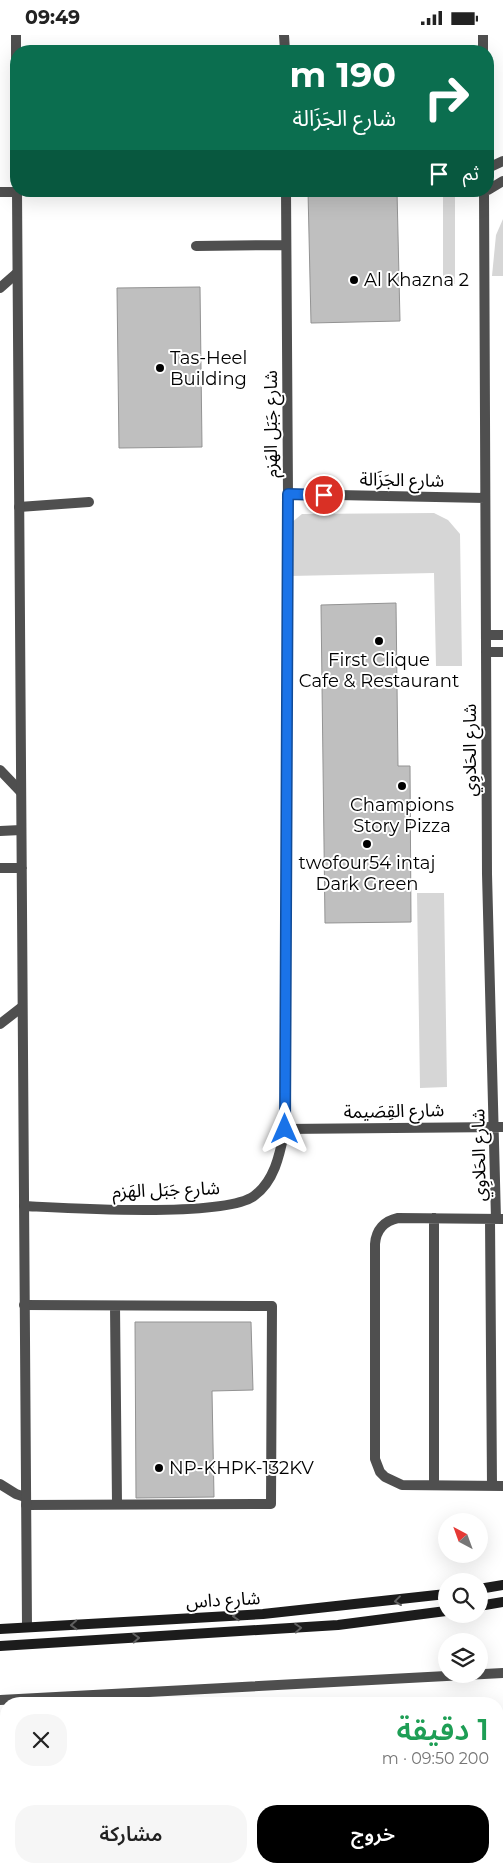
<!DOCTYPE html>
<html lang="ar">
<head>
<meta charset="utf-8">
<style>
  :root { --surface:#fff; --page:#f6f6f6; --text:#222; --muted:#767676; --accent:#000 }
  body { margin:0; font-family:Montserrat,"Noto Sans Arabic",sans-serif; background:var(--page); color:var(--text); direction:rtl; height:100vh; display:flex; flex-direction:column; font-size:19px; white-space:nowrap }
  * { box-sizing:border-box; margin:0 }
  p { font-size:16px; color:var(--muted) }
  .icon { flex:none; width:28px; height:28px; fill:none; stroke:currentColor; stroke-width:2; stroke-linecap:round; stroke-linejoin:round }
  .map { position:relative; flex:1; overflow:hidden; direction:ltr }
  .drawer { position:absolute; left:0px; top:1662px; width:504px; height:176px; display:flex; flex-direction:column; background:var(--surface); border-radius:20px 20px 0 0; box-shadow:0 5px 20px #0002; direction:rtl }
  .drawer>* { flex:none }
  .guide { position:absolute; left:10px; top:10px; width:484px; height:152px; border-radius:20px; box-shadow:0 5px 20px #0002; direction:rtl; background:#0b6e4f; color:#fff; overflow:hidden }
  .needle { width:32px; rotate:319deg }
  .tools { position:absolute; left:438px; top:1478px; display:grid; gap:10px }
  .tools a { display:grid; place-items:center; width:50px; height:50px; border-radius:50%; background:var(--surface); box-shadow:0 5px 20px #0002; font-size:25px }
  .pin { position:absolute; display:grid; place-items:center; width:42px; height:42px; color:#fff; margin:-21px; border:2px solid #fff; border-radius:50%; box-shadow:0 1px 5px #0007 }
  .me { position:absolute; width:55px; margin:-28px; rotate:0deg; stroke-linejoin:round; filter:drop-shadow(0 0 4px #0008) }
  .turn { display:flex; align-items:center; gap:18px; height:105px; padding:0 15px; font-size:22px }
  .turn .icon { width:65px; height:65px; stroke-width:2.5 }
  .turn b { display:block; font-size:35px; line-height:42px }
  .then { display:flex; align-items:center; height:48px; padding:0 15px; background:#0003; gap:10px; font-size:19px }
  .round { display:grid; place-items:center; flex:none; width:52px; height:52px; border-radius:20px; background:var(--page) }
  .headline { display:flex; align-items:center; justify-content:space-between; height:85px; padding:0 15px }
  h1 { font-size:30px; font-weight:600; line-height:38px; color:#1e9e55 }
  .primary-button { display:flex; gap:10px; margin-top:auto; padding:10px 15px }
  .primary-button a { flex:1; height:58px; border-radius:20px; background:var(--accent); color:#fff; font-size:20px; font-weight:600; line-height:58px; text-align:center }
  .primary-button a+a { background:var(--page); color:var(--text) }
  .status { display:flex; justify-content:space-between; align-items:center; height:35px; padding:0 25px; background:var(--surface); direction:ltr }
  .status svg { height:14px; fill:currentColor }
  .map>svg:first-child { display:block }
  .green { fill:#d6d6d6 }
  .building { fill:#bfbfbf; stroke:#939393 }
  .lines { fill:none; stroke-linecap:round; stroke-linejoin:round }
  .lane { stroke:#4f4f4f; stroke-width:10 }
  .street { stroke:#4f4f4f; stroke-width:10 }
  .secondary { stroke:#1c1c1c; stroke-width:10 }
  .oneway { stroke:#606060 }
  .route-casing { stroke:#114b97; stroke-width:12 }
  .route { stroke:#1a73e8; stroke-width:9 }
  .poi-dot { fill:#000; stroke:#fff; stroke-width:2 }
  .labels { text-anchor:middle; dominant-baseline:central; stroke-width:4; stroke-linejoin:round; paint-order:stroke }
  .poi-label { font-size:18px; fill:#000; stroke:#fff; text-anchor:start }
  .street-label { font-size:18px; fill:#000; stroke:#fff }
</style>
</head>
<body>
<div class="status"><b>09:49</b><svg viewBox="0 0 49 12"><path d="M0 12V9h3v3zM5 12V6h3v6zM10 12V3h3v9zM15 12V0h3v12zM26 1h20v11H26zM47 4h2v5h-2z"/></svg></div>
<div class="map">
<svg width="503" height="1838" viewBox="0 0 503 1838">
  <rect width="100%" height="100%" fill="#fff"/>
  <!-- green -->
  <path class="green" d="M 443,156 L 455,156 L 455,249 L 443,250 Z
    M 503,184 L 503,241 L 492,241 L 496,200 Z
    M 434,478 L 448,485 L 460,499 L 462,631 L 436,631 L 434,538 L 289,541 L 291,488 L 302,479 Z
    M 417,858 L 444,858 L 447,1052 L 420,1053 Z"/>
  <!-- building -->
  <path class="building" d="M 308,156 L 397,156 L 400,286 L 311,288 Z
    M 200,252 L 202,412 L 119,413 L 117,253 Z
    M 396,568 L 398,731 L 410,731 L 411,887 L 325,888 L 321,570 Z
    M 135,1287 L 251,1287 L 253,1355 L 212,1356 L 214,1462 L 136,1463 Z"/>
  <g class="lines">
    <!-- lane -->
    <path class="lane" d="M 284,0 L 285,16
      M 483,0 L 483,16
      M 488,133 L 503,126
      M 488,155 L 503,146
      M 484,156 L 487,839 L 496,1184
      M 196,211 L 286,210
      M 0,253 L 17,238
      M 288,459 L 485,463
      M 19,472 L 89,467
      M 486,600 L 503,600
      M 486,617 L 503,617
      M 0,735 L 21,757
      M 0,989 L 22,972
      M 285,1094 L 503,1092
      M 24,1171 C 67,1173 223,1183 254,1161 C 275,1146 280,1118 285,1094 L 288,459 L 286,156
      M 434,1183 L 434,1450
      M 490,1184 L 492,1450
      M 503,1184 L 398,1183 C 384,1186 376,1195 375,1209 L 375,1424 L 380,1437 L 385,1442 L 402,1450 L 503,1451
      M 24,1270 L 272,1271 L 271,1469 L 26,1470
      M 115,1271 L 117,1469
      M 0,1449 L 16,1459 L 25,1462
      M 0,1665 L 503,1638"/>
    <!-- street -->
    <path class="street" d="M 16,0 L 16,55
      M 17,156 L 27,1592
      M 0,157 L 17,157
      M 0,796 L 21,795
      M 0,833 L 22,833"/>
    <!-- secondary -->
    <path class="secondary" d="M 479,1554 L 503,1550
      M 479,1571 L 503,1567
      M 0,1594 L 263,1579 L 446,1559
      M 0,1611 L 338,1590 L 446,1576"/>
  </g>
  <!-- one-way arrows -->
  <defs><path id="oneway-chevron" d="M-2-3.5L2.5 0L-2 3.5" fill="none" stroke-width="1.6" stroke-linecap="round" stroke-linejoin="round" transform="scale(1.25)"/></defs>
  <g class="oneway">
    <use href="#oneway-chevron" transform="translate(398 1566) rotate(173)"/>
    <use href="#oneway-chevron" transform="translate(236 1581) rotate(177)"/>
    <use href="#oneway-chevron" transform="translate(74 1590) rotate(177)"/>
    <use href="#oneway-chevron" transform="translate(298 1593) rotate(-4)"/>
    <use href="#oneway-chevron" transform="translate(136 1603) rotate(-3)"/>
  </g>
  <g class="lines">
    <defs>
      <path id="route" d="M 285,1094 L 288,459 L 324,460"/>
    </defs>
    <!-- route casing -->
    <use href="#route" class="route-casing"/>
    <!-- route -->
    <use href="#route" class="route"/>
  </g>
  <!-- markers -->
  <g class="poi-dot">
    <circle cx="354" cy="245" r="5"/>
    <circle cx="160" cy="333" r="5"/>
    <circle cx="379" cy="606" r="5"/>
    <circle cx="402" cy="751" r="5"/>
    <circle cx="367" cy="809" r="5"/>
    <circle cx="159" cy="1433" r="5"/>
  </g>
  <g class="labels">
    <!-- poi labels -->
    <g class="poi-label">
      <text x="364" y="245">Al Khazna 2</text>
      <text x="170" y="323">Tas-Heel<tspan x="170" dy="21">Building</tspan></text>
      <text x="379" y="625" text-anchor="middle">First Clique<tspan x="379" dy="21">Cafe &amp; Restaurant</tspan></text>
      <text x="402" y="770" text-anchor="middle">Champions<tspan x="402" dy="21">Story Pizza</tspan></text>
      <text x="367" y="828" text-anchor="middle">twofour54 intaj<tspan x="367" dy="21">Dark Green</tspan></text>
      <text x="169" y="1433">NP-KHPK-132KV</text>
    </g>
    <!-- street labels -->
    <g class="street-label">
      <text transform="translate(271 389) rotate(-90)">شارع جَبَل الهَزم</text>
      <text transform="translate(402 445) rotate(1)">شارع الجَزَالة</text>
      <text transform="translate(470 715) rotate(-90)">شارع الحَلاوِي</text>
      <text transform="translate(394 1076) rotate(-1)">شارع القِصَيمة</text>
      <text transform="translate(479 1120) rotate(-91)">شارع الحَلاوِي</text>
      <text transform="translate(166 1155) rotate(-2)">شارع جَبَل الهَزم</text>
      <text transform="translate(223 1565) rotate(-3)">شارع داس</text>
    </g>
  </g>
</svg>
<div class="tools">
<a><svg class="needle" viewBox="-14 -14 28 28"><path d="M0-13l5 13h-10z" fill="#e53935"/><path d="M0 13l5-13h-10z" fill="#767676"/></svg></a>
<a><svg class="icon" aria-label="search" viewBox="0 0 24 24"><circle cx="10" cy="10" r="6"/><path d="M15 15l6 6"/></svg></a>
<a><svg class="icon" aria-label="layers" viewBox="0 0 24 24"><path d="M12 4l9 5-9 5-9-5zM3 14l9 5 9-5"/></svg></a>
</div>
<div class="pin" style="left:324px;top:460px;background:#d93025"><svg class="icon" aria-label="arrive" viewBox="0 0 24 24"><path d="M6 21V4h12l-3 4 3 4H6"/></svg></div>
<svg class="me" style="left:285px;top:1094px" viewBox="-20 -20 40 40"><path d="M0-17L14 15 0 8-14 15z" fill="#1a73e8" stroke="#fff" stroke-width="4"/></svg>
<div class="guide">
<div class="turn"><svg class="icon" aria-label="right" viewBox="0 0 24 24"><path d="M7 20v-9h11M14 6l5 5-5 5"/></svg><div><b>190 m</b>شارع الجَزَالة</div></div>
<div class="then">ثم<svg class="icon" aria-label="arrive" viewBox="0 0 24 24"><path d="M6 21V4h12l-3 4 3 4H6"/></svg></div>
</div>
<section class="drawer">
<div class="headline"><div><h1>1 دقيقة</h1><p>200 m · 09:50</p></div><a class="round"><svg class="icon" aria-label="close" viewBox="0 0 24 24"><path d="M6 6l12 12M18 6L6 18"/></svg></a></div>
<div class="primary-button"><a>خروج</a><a>مشاركة</a></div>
</section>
</div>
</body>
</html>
